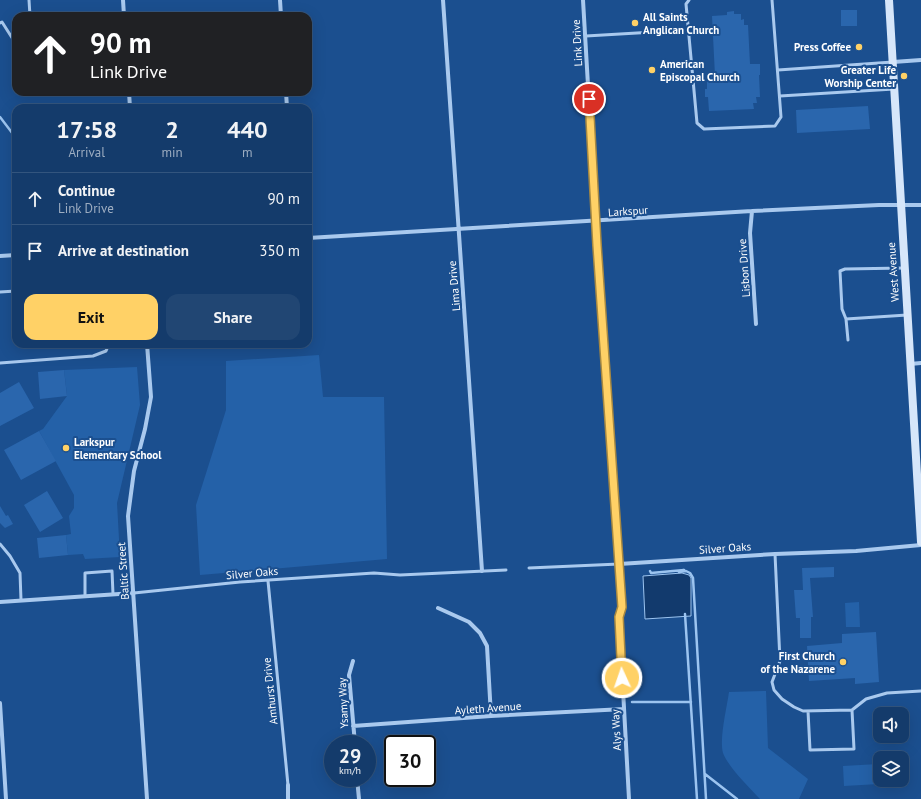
<!DOCTYPE html>
<html lang="en">
<head>
<meta charset="utf-8">
<style>
  :root { --surface:#143b6b; --page:#214673; --text:#f1f3f6; --muted:#9dadc1; --line:#33557e; --accent:#ffd166 }
  body { margin:0; font-family:"PT Sans",sans-serif; background:var(--page); color:var(--text); height:100vh; display:flex; flex-direction:column; font-size:15px; white-space:nowrap }
  * { box-sizing:border-box; margin:0 }
  p { font-size:13px; color:var(--muted) }
  .icon { flex:none; width:22px; height:22px; fill:none; stroke:currentColor; stroke-width:2; stroke-linecap:round; stroke-linejoin:round }
  .map { position:relative; flex:1; overflow:hidden }
  .details { position:absolute; left:12px; top:104px; width:300px; height:244px; display:flex; flex-direction:column; background:var(--surface); border-radius:12px; box-shadow:0 4px 16px #0002,0 0 0 1px var(--line) }
  .details>* { flex:none }
  .hud { position:absolute; left:12px; top:12px; width:300px; height:84px; border-radius:12px; box-shadow:0 4px 16px #0002,0 0 0 1px var(--line); background:#202124; color:#fff; overflow:hidden }
  .buttons { position:absolute; left:873px; top:707px; display:grid; gap:8px }
  .buttons a { display:grid; place-items:center; width:36px; height:36px; border-radius:8px; background:var(--surface); box-shadow:0 4px 16px #0002,0 0 0 1px var(--line); font-size:20px }
  .speed { position:absolute; left:324px; top:735px; display:flex; gap:8px; font-size:20px; font-weight:700; text-align:center }
  .speed>* { display:grid; place-content:center; width:52px; height:52px; border-radius:50%; background:var(--surface); box-shadow:0 4px 16px #0002,0 0 0 1px var(--line); line-height:1 }
  .speed small { font-size:10px; font-weight:400 }
  .speed .limit { border:2px solid #111; border-radius:6px; background:#fff; color:#111 }
  .pin { position:absolute; display:grid; place-items:center; width:34px; height:34px; color:#fff; margin:-17px; border:2px solid #fff; border-radius:50%; box-shadow:0 1px 4px #0007 }
  .me { position:absolute; width:44px; margin:-22px; rotate:357deg; stroke-linejoin:round; filter:drop-shadow(0 0 3px #0008) }
  .turn { display:flex; align-items:center; gap:14px; height:84px; padding:0 12px; font-size:18px }
  .turn .icon { width:52px; height:52px; stroke-width:2.5 }
  .turn b { display:block; font-size:28px; line-height:34px }
  .eta { display:flex; justify-content:space-evenly; align-items:center; height:68px; text-align:center }
  .eta b { font-size:24px; font-weight:600; line-height:28px }
  .action { display:flex; gap:8px; margin-top:auto; padding:8px 12px }
  .action a { flex:1; height:46px; border-radius:12px; background:var(--accent); color:#111; font-size:16px; font-weight:600; line-height:46px; text-align:center }
  .action a+a { background:var(--page); color:var(--text) }
  ul { padding:0; list-style:none }
  li { display:flex; align-items:center; gap:12px; height:52px; padding:0 12px; border-top:1px solid var(--line) }
  li div { flex:1 }
  li b { display:block; font-size:15px }
  li em { font-style:normal }
  .map>svg:first-child { display:block }
  .green { fill:#2461a8 }
  .water { fill:#123a6d; stroke:#9cc4f0 }
  .lines { fill:none; stroke-linecap:round; stroke-linejoin:round }
  .stream { stroke:#9cc4f0; stroke-width:2.5 }
  .building { fill:#2a66ad }
  .lane { stroke:#a9c9ee; stroke-width:3 }
  .street { stroke:#a9c9ee; stroke-width:4 }
  .secondary { stroke:#d6e6fa; stroke-width:8 }
  .route-casing { stroke:#a68842; stroke-width:10 }
  .route { stroke:#ffd166; stroke-width:7 }
  .poi-dot { fill:#ffd166; stroke:#1b4f8f; stroke-width:1.5 }
  .labels { text-anchor:middle; dominant-baseline:central; stroke-width:4; stroke-linejoin:round; paint-order:stroke }
  .poi-label { font-size:11px; font-weight:bold; fill:#fff; stroke:#1b4f8f; text-anchor:start }
  .street-label { font-size:11px; fill:#fff; stroke:#1b4f8f }
</style>
</head>
<body>
<div class="map">
<svg width="921" height="799" viewBox="0 0 921 799">
  <rect width="100%" height="100%" fill="#1b4f8f"/>
  <!-- green -->
  <path class="green" d="M 319,355 L 323,397 L 384,397 L 387,559 L 200,575 L 196,505 L 226,410 L 226,361 Z
    M 137,367 L 140,405 L 117,503 L 120,557 L 85,559 L 83,554 L 68,555 L 66,535 L 71,534 L 69,516 L 74,508 L 74,495 L 39,431 L 43,429 L 67,396 L 64,370 Z
    M 859,602 L 860,627 L 846,627 L 845,603 Z
    M 766,691 L 768,748 L 808,779 L 799,799 L 760,799 C 749,787 729,768 723,753 C 719,739 727,707 729,692 Z
    M 878,764 L 879,784 L 844,786 L 843,766 Z"/>
  <!-- water -->
  <path class="water" d="M 682,573 L 689,575 L 691,578 L 691,616 L 645,619 L 643,576 Z"/>
  <g class="lines">
    <!-- stream -->
    <path class="stream" d="M 0,117 L 16,138
      M 650,571 L 651,573 L 684,570 L 679,572 L 686,571 L 690,573 L 693,578 L 706,799
      M 685,614 L 697,799
      M 632,702 L 691,702
      M 705,774 L 737,799"/>
  </g>
  <!-- building -->
  <path class="building" d="M 841,10 L 857,10 L 857,26 L 841,26 Z
    M 734,11 L 734,14 L 741,14 L 741,20 L 744,19 L 744,25 L 748,25 L 750,64 L 760,64 L 760,75 L 759,75 L 760,97 L 756,97 L 757,103 L 753,103 L 754,109 L 709,111 L 708,97 L 705,97 L 705,89 L 707,89 L 707,76 L 715,76 L 712,16 L 727,15 L 727,12 Z
    M 868,106 L 870,129 L 797,133 L 796,110 Z
    M 64,370 L 67,396 L 40,399 L 38,372 Z
    M 19,382 L 34,408 L 0,426 L 0,393 Z
    M 39,431 L 56,461 L 21,480 L 4,450 Z
    M 47,491 L 63,518 L 40,532 L 24,505 Z
    M 0,506 L 6,516 L 8,515 L 13,524 L 5,528 L 0,523 Z
    M 66,535 L 68,555 L 39,558 L 37,538 Z
    M 834,567 L 834,577 L 810,578 L 813,617 L 811,617 L 811,638 L 800,638 L 800,618 L 796,618 L 794,590 L 803,590 L 802,568 Z
    M 876,632 L 879,682 L 855,684 L 855,678 L 809,681 L 807,646 L 842,643 L 842,634 Z"/>
  <g class="lines">
    <!-- lane -->
    <path class="lane" d="M 29,0 L 30,16
      M 689,0 L 686,4 L 697,123 L 704,129 L 775,126 L 781,117 L 772,0
      M 0,23 L 2,22 L 16,44
      M 586,36 L 688,30
      M 778,70 L 893,62
      M 780,96 L 894,89
      M 0,292 L 16,291
      M 846,319 L 842,309 L 840,271 L 845,269 L 904,268
      M 848,340 L 846,319 L 907,315
      M 0,363 L 93,356 L 106,351 L 109,344
      M 0,544 L 10,556 L 20,573 L 21,600
      M 775,554 L 780,661 L 772,682 L 774,690 L 782,699 L 794,707 L 803,711 L 852,710 L 866,699 L 887,693 L 921,691
      M 529,568 L 619,564
      M 268,581 L 288,785
      M 134,593 L 240,582 L 374,573 L 400,575 L 506,570
      M 85,596 L 85,573 L 112,571 L 113,594
      M 808,711 L 810,750 L 854,749 L 852,710"/>
    <!-- street -->
    <path class="street" d="M 123,0 L 124,16
      M 280,0 L 281,16
      M 443,0 L 482,571
      M 583,0 L 596,222 L 622,607 L 619,617 L 629,799
      M 893,62 L 921,60
      M 129,92 L 130,108
      M 286,92 L 287,108
      M 752,211 L 750,233 L 756,324
      M 308,238 L 752,211 L 879,205 L 921,205
      M 0,256 L 16,255
      M 910,364 L 921,363
      M 619,564 L 775,554 L 856,551 L 921,545
      M 0,602 L 134,593
      M 438,608 L 469,622 L 480,633 L 487,646 L 491,716
      M 353,661 L 349,675 L 355,744
      M 0,703 L 6,799
      M 353,726 L 491,716 L 624,709
      M 357,778 L 359,799
      M 147,799 L 128,516 L 134,471 L 145,429 L 151,397 L 147,344
      M 288,799 L 288,785"/>
    <!-- secondary -->
    <path class="secondary" d="M 889,0 L 921,542"/>
  </g>
  <g class="lines">
    <defs>
      <path id="route" d="M 589,99 L 597,245 L 622,607 L 619,617 L 622,678"/>
    </defs>
    <!-- route casing -->
    <use href="#route" class="route-casing"/>
    <!-- route -->
    <use href="#route" class="route"/>
  </g>
  <!-- markers -->
  <g class="poi-dot">
    <circle cx="635" cy="23" r="4"/>
    <circle cx="859" cy="47" r="4"/>
    <circle cx="652" cy="70" r="4"/>
    <circle cx="904" cy="76" r="4"/>
    <circle cx="66" cy="448" r="4"/>
    <circle cx="843" cy="662" r="4"/>
  </g>
  <g class="labels">
    <!-- poi labels -->
    <g class="poi-label">
      <text x="643" y="17">All Saints<tspan x="643" dy="13">Anglican Church</tspan></text>
      <text x="851" y="47" text-anchor="end">Press Coffee</text>
      <text x="660" y="64">American<tspan x="660" dy="13">Episcopal Church</tspan></text>
      <text x="896" y="70" text-anchor="end">Greater Life<tspan x="896" dy="13">Worship Center</tspan></text>
      <text x="74" y="442">Larkspur<tspan x="74" dy="13">Elementary School</tspan></text>
      <text x="835" y="656" text-anchor="end">First Church<tspan x="835" dy="13">of the Nazarene</tspan></text>
    </g>
    <!-- street labels -->
    <g class="street-label">
      <text transform="translate(577 43) rotate(-93)">Link Drive</text>
      <text transform="translate(628 211) rotate(-4)">Larkspur</text>
      <text transform="translate(744 268) rotate(-94)">Lisbon Drive</text>
      <text transform="translate(893 272) rotate(-94)">West Avenue</text>
      <text transform="translate(454 286) rotate(-95)">Lima Drive</text>
      <text transform="translate(725 548) rotate(-4)">Silver Oaks</text>
      <text transform="translate(123 571) rotate(-94)">Baltic Street</text>
      <text transform="translate(252 573) rotate(-5)">Silver Oaks</text>
      <text transform="translate(270 691) rotate(-96)">Amhurst Drive</text>
      <text transform="translate(343 703) rotate(-93)">Ysamy Way</text>
      <text transform="translate(488 708) rotate(-4)">Ayleth Avenue</text>
      <text transform="translate(616 730) rotate(-93)">Alys Way</text>
    </g>
  </g>
</svg>
<div class="buttons">
<a><svg class="icon" aria-label="sound" viewBox="0 0 24 24"><path d="M4 9h4l5-4v14l-5-4H4zM17 9q2 3 0 6"/></svg></a>
<a><svg class="icon" aria-label="layers" viewBox="0 0 24 24"><path d="M12 4l9 5-9 5-9-5zM3 14l9 5 9-5"/></svg></a>
</div>
<div class="speed"><div>29<small>km/h</small></div><div class="limit">30</div></div>
<div class="pin" style="left:589px;top:99px;background:#d93025"><svg class="icon" aria-label="arrive" viewBox="0 0 24 24"><path d="M6 21V4h12l-3 4 3 4H6"/></svg></div>
<svg class="me" style="left:622px;top:678px" viewBox="-20 -20 40 40"><circle r="17" fill="#ffd166" stroke="#fff" stroke-width="3"/><path d="M0-11L8 9 0 5-8 9z" fill="#fff"/></svg>
<div class="hud">
<div class="turn"><svg class="icon" aria-label="ahead" viewBox="0 0 24 24"><path d="M12 20V5M6 11l6-6 6 6"/></svg><div><b>90 m</b>Link Drive</div></div>
</div>
<section class="details">
<div class="eta">
<div><b>17:58</b><p>Arrival</p></div>
<div><b>2</b><p>min</p></div>
<div><b>440</b><p>m</p></div>
</div>
<ul>
<li><svg class="icon" aria-label="ahead" viewBox="0 0 24 24"><path d="M12 20V5M6 11l6-6 6 6"/></svg><div><b>Continue</b><p>Link Drive</p></div><em>90 m</em></li>
<li><svg class="icon" aria-label="arrive" viewBox="0 0 24 24"><path d="M6 21V4h12l-3 4 3 4H6"/></svg><div><b>Arrive at destination</b></div><em>350 m</em></li>
</ul>
<div class="action"><a>Exit</a><a>Share</a></div>
</section>
</div>
</body>
</html>
